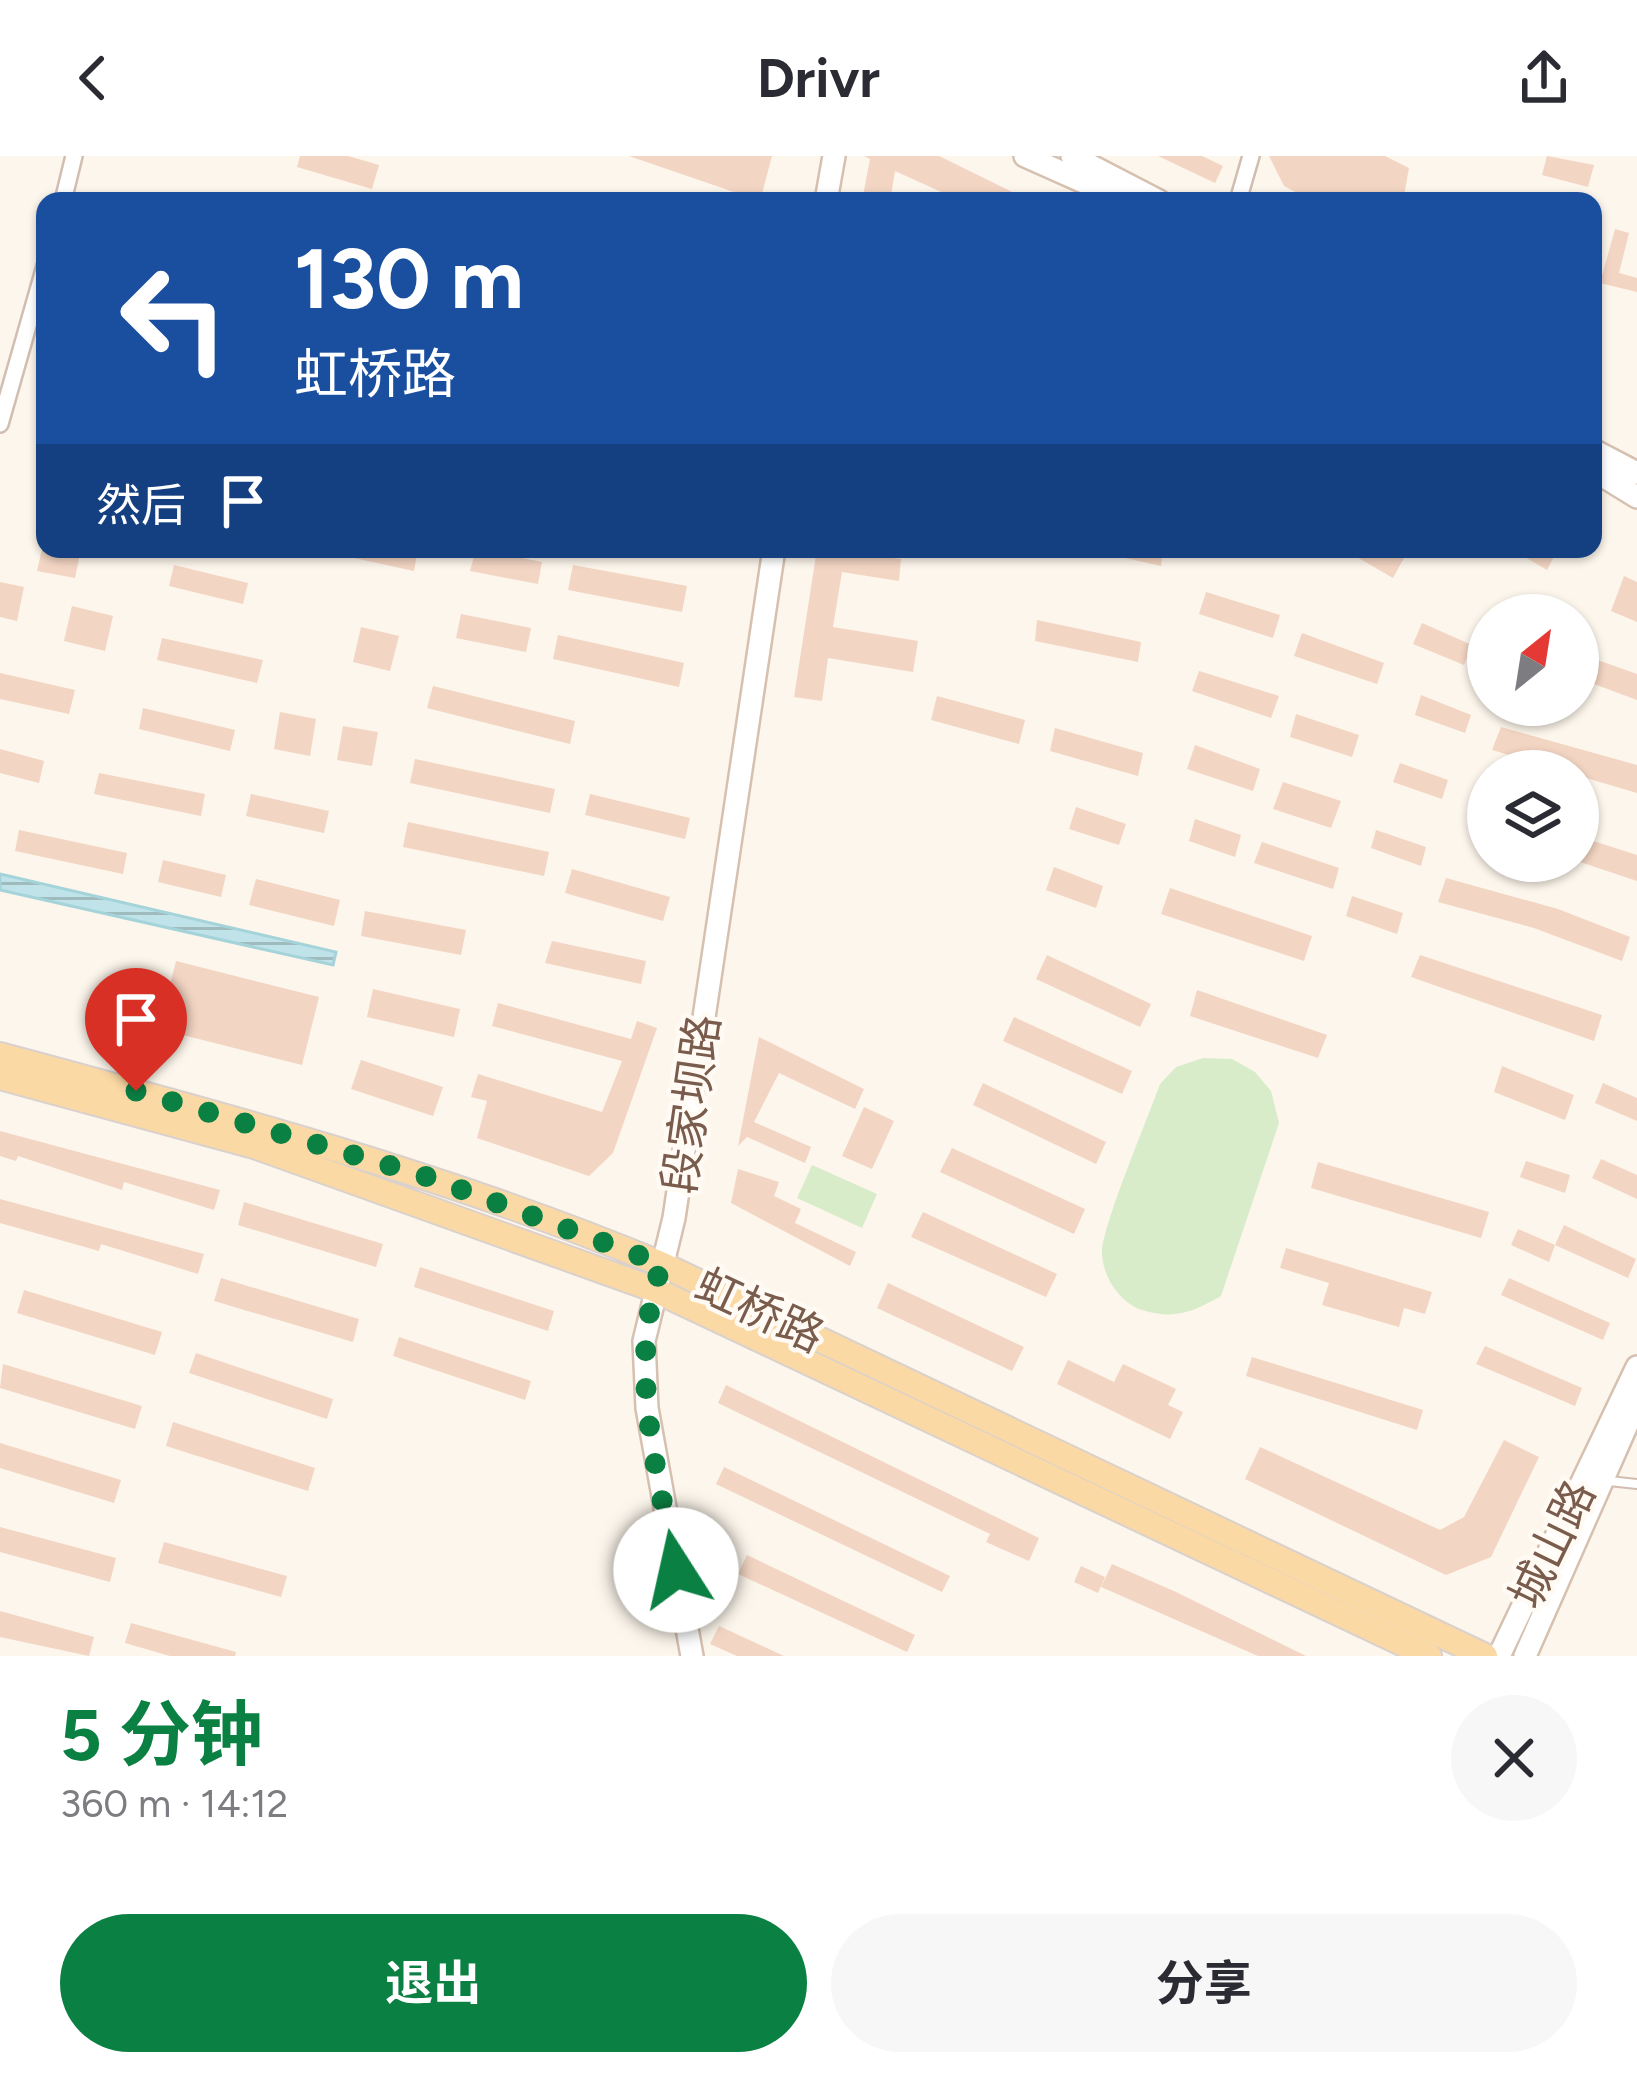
<!DOCTYPE html>
<html lang="zh">
<head>
<meta charset="utf-8">
<style>
  :root { --surface:#fff; --page:#f7f7f7; --text:#2b2b33; --muted:#7c7c81; --accent:#0b8043 }
  body { margin:0; font-family:Figtree,"Noto Sans SC",sans-serif; background:var(--page); color:var(--text); height:100vh; display:flex; flex-direction:column; font-size:45px; white-space:nowrap }
  * { box-sizing:border-box; margin:0 }
  p { font-size:39px; color:var(--muted) }
  .icon { flex:none; width:66px; height:66px; fill:none; stroke:currentColor; stroke-width:2; stroke-linecap:round; stroke-linejoin:round }
  .map { position:relative; height:1500px; overflow:hidden }
  .details { display:flex; flex-direction:column; background:var(--surface); flex:1 }
  .details>* { flex:none }
  .hud { position:absolute; left:36px; top:36px; width:1566px; height:366px; border-radius:24px; box-shadow:0 3px 9px #0004; background:#1a4fa0; color:#fff; overflow:hidden }
  .needle { width:78px; rotate:30deg }
  .tools { position:absolute; left:1467px; top:438px; display:grid; gap:24px }
  .tools a { display:grid; place-items:center; width:132px; height:132px; border-radius:50%; background:var(--surface); box-shadow:0 3px 9px #0004; font-size:60px }
  .pin { position:absolute; display:grid; place-items:center; width:102px; height:102px; color:#fff; margin:-123px -51px; border-radius:50% 50% 50% 0; rotate:-45deg; box-shadow:0 0 12px #0007 }
  .pin .icon { rotate:45deg }
  .me { position:absolute; width:132px; margin:-66px; rotate:350deg; stroke-linejoin:round; filter:drop-shadow(0 0 9px #0008) }
  .turn { display:flex; align-items:center; gap:42px; height:252px; padding:0 60px; font-size:54px }
  .turn .icon { width:156px; height:156px; stroke-width:2.5 }
  .turn b { display:block; font-size:84px; line-height:102px }
  .then { display:flex; align-items:center; height:114px; padding:0 60px; background:#0003; gap:24px; font-size:45px }
  .round { display:grid; place-items:center; flex:none; width:126px; height:126px; border-radius:63px; background:var(--page) }
  .overview { display:flex; align-items:center; justify-content:space-between; height:204px; padding:0 60px }
  h1 { font-size:72px; font-weight:700; line-height:90px; color:var(--accent) }
  .action { display:flex; gap:24px; margin-top:auto; padding:24px 60px }
  .action a { flex:1; height:138px; border-radius:72px; background:var(--accent); color:#fff; font-size:48px; font-weight:700; line-height:138px; text-align:center }
  .action a+a { background:var(--page); color:var(--text) }
  header { display:flex; justify-content:space-between; align-items:center; height:156px; padding:0 60px; background:var(--surface); font-size:54px; font-weight:700 }
  .map>svg:first-child { display:block }
  .garden { fill:#d8ecc9 }
  .water { fill:url(#water-rules); stroke:#a5d3da; stroke-width:3 }
  .building { fill:#f3d5c3 }
  .lines { fill:none; stroke-linecap:round; stroke-linejoin:round }
  .lane-casing { stroke:#d1beb0; stroke-width:12 }
  .street-casing { stroke:#d1beb0; stroke-width:20 }
  .secondary-casing { stroke:#d6c0b0; stroke-width:26 }
  .primary-casing { stroke:#dad1cd; stroke-width:28 }
  .lane { stroke:#fff; stroke-width:8 }
  .street { stroke:#fff; stroke-width:15 }
  .secondary { stroke:#fff; stroke-width:21 }
  .primary { stroke:#fbd9a5; stroke-width:24 }
  .route { stroke:#0b8043; stroke-width:21; stroke-dasharray:0 37.8 }
  .labels { text-anchor:middle; dominant-baseline:central; stroke-width:9; stroke-linejoin:round; paint-order:stroke }
  .street-label { font-size:45px; fill:#7a5c4d; stroke:#fffaf3 }
</style>
</head>
<body>
<header><svg class="icon" aria-label="back" viewBox="0 0 24 24"><path d="M15 5l-7 7 7 7"/></svg>Drivr<svg class="icon" aria-label="share" viewBox="0 0 24 24"><path d="M12 15V3M7 8l5-5 5 5M5 13v7h14v-7"/></svg></header>
<div class="map">
<svg width="1637" height="1500" viewBox="0 0 1637 1500">
  <defs>
    <pattern id="water-rules" width="6" height="5" patternUnits="userSpaceOnUse" patternTransform="scale(3)"><rect width="6" height="5" fill="#bfe3e8"/><path d="M0 2.5h6" fill="none" stroke="#a0bbbe"/></pattern>
  </defs>
  <rect width="100%" height="100%" fill="#fdf6ec"/>
  <!-- garden -->
  <path class="garden" d="M 1203,902 L 1232,903 L 1255,916 L 1271,935 L 1279,967 L 1221,1140 C 1193,1156 1174,1164 1142,1154 C 1120,1147 1102,1120 1102,1096 C 1103,1068 1148,962 1160,928 L 1176,911 Z
    M 812,1009 L 877,1038 L 862,1072 L 797,1042 Z"/>
  <!-- water -->
  <path class="water" d="M 0,718 L 336,796 L 333,809 L 0,734 Z"/>
  <!-- building -->
  <path class="building" d="M 300,0 L 348,0 L 379,9 L 372,33 L 297,11 Z
    M 629,0 L 772,0 L 760,45 Z
    M 864,0 L 939,0 L 1031,45 L 961,45 L 895,15 L 890,45 L 862,45 L 870,3 Z
    M 1158,0 L 1202,0 L 1223,10 L 1215,27 Z
    M 1269,0 L 1385,0 L 1409,12 L 1403,45 L 1312,45 L 1284,30 Z
    M 1547,0 L 1594,9 L 1588,31 L 1542,19 Z
    M 1615,73 L 1629,77 L 1619,117 L 1637,122 L 1637,136 L 1600,127 Z
    M 42,393 L 81,393 L 75,422 L 37,415 Z
    M 341,393 L 418,393 L 414,415 L 340,399 Z
    M 476,393 L 542,406 L 538,428 L 470,415 Z
    M 817,393 L 901,403 L 899,425 L 842,416 L 833,471 L 918,485 L 913,516 L 828,502 L 822,545 L 794,541 Z
    M 1112,393 L 1163,393 L 1161,410 L 1112,399 Z
    M 1343,393 L 1409,393 L 1393,422 Z
    M 1511,393 L 1558,393 L 1547,414 Z
    M 174,409 L 248,427 L 243,448 L 169,430 Z
    M 573,409 L 687,430 L 682,456 L 568,434 Z
    M 1624,420 L 1637,426 L 1637,466 L 1611,455 Z
    M 0,426 L 24,431 L 17,465 L 0,461 Z
    M 1206,436 L 1280,459 L 1273,482 L 1199,458 Z
    M 72,450 L 113,460 L 105,495 L 64,485 Z
    M 461,458 L 531,472 L 526,496 L 456,482 Z
    M 1037,464 L 1141,486 L 1138,506 L 1035,485 Z
    M 1422,467 L 1472,489 L 1464,509 L 1413,488 Z
    M 361,471 L 399,480 L 390,515 L 353,506 Z
    M 1302,477 L 1384,507 L 1377,528 L 1294,500 Z
    M 558,479 L 684,507 L 679,531 L 553,503 Z
    M 162,482 L 263,504 L 257,527 L 157,504 Z
    M 1578,497 L 1637,518 L 1637,544 L 1578,522 Z
    M 1199,515 L 1279,540 L 1271,562 L 1192,535 Z
    M 0,517 L 75,534 L 69,558 L 0,543 Z
    M 433,530 L 575,565 L 570,588 L 427,552 Z
    M 1421,539 L 1471,559 L 1465,577 L 1415,559 Z
    M 937,540 L 1025,564 L 1019,588 L 931,564 Z
    M 143,552 L 235,574 L 230,595 L 139,573 Z
    M 280,556 L 316,563 L 310,600 L 274,593 Z
    M 1296,558 L 1359,579 L 1352,601 L 1290,581 Z
    M 343,570 L 378,576 L 372,610 L 337,604 Z
    M 1501,571 L 1637,609 L 1637,637 L 1492,594 Z
    M 1055,572 L 1143,597 L 1138,620 L 1050,595 Z
    M 1195,589 L 1260,613 L 1253,635 L 1187,613 Z
    M 0,593 L 44,605 L 39,627 L 0,617 Z
    M 415,603 L 555,633 L 550,657 L 410,627 Z
    M 1400,607 L 1448,624 L 1442,643 L 1393,626 Z
    M 99,617 L 205,638 L 201,660 L 94,638 Z
    M 1283,626 L 1341,645 L 1331,672 L 1273,653 Z
    M 251,638 L 329,655 L 324,677 L 246,660 Z
    M 590,638 L 690,662 L 685,683 L 585,659 Z
    M 1476,644 L 1488,648 L 1488,676 L 1468,669 Z
    M 1076,651 L 1126,668 L 1119,689 L 1069,673 Z
    M 1195,663 L 1241,679 L 1235,701 L 1189,685 Z
    M 408,666 L 549,696 L 544,720 L 403,691 Z
    M 19,674 L 127,697 L 123,718 L 15,695 Z
    M 1376,674 L 1426,691 L 1421,710 L 1371,692 Z
    M 1584,682 L 1637,699 L 1637,725 L 1577,705 Z
    M 1262,686 L 1339,712 L 1333,733 L 1254,707 Z
    M 163,704 L 226,719 L 221,741 L 158,726 Z
    M 1054,711 L 1103,730 L 1096,752 L 1046,734 Z
    M 572,713 L 670,741 L 663,765 L 565,737 Z
    M 1446,722 L 1558,753 L 1630,781 L 1622,805 L 1534,772 L 1438,746 Z
    M 256,723 L 340,744 L 334,770 L 249,749 Z
    M 1170,732 L 1312,780 L 1304,805 L 1161,758 Z
    M 1352,740 L 1403,757 L 1397,778 L 1346,760 Z
    M 365,755 L 466,774 L 461,799 L 361,780 Z
    M 552,785 L 646,805 L 641,828 L 545,807 Z
    M 1047,799 L 1151,848 L 1140,871 L 1036,823 Z
    M 1420,799 L 1602,859 L 1594,885 L 1411,821 Z
    M 176,805 L 319,841 L 302,909 L 159,873 Z
    M 373,833 L 460,853 L 454,881 L 367,861 Z
    M 1197,834 L 1327,879 L 1318,902 L 1190,860 Z
    M 498,847 L 631,883 L 637,865 L 657,872 L 613,997 L 589,1020 L 477,982 L 487,945 L 471,941 L 478,918 L 602,956 L 622,905 L 492,870 Z
    M 1014,861 L 1132,915 L 1122,938 L 1003,885 Z
    M 759,881 L 864,933 L 855,953 L 779,917 L 754,966 L 811,991 L 805,1007 L 747,981 L 738,990 Z
    M 361,904 L 443,931 L 433,960 L 351,933 Z
    M 1502,910 L 1574,939 L 1565,964 L 1494,936 Z
    M 983,927 L 1106,986 L 1096,1008 L 973,949 Z
    M 1603,927 L 1637,942 L 1637,965 L 1595,947 Z
    M 864,951 L 894,965 L 872,1013 L 842,1000 Z
    M 0,975 L 220,1034 L 214,1054 L 124,1026 L 122,1034 L 18,1000 L 16,1005 L 0,1000 Z
    M 952,992 L 1085,1053 L 1074,1078 L 940,1016 Z
    M 1601,1003 L 1637,1019 L 1637,1043 L 1592,1022 Z
    M 1526,1005 L 1570,1019 L 1565,1037 L 1520,1021 Z
    M 1318,1006 L 1489,1056 L 1481,1082 L 1311,1032 Z
    M 738,1013 L 779,1026 L 774,1040 L 801,1053 L 795,1067 L 856,1096 L 850,1110 L 731,1047 Z
    M 0,1043 L 204,1098 L 198,1118 L 101,1088 L 99,1095 L 0,1067 Z
    M 244,1046 L 383,1088 L 376,1111 L 238,1069 Z
    M 923,1056 L 1057,1118 L 1046,1141 L 911,1081 Z
    M 1564,1069 L 1636,1103 L 1628,1122 L 1555,1089 Z
    M 1518,1073 L 1555,1089 L 1549,1106 L 1511,1089 Z
    M 1286,1092 L 1432,1136 L 1425,1158 L 1404,1152 L 1399,1171 L 1322,1149 L 1329,1127 L 1280,1112 Z
    M 420,1111 L 554,1155 L 548,1175 L 414,1131 Z
    M 221,1122 L 359,1163 L 353,1186 L 214,1145 Z
    M 1509,1122 L 1610,1167 L 1603,1184 L 1501,1139 Z
    M 888,1127 L 1024,1191 L 1012,1215 L 877,1152 Z
    M 24,1134 L 162,1176 L 155,1199 L 17,1157 Z
    M 399,1181 L 531,1225 L 525,1244 L 393,1200 Z
    M 1485,1190 L 1582,1232 L 1575,1250 L 1476,1208 Z
    M 196,1197 L 333,1243 L 327,1263 L 189,1217 Z
    M 1252,1201 L 1423,1254 L 1417,1274 L 1246,1220 Z
    M 1068,1204 L 1114,1226 L 1123,1208 L 1176,1233 L 1168,1249 L 1183,1256 L 1170,1283 L 1057,1228 Z
    M 3,1208 L 142,1250 L 135,1273 L 0,1232 Z
    M 726,1229 L 1039,1382 L 1029,1405 L 986,1386 L 990,1378 L 718,1247 Z
    M 173,1266 L 315,1312 L 308,1335 L 166,1290 Z
    M 1504,1284 L 1539,1301 L 1491,1401 L 1446,1419 L 1245,1323 L 1260,1291 L 1440,1374 L 1464,1361 Z
    M 0,1287 L 121,1324 L 114,1347 L 0,1312 Z
    M 724,1311 L 950,1420 L 942,1436 L 716,1328 Z
    M 0,1371 L 116,1402 L 110,1426 L 0,1396 Z
    M 164,1386 L 287,1420 L 281,1441 L 158,1407 Z
    M 747,1399 L 915,1479 L 907,1496 L 738,1418 Z
    M 1112,1408 L 1176,1436 L 1306,1500 L 1258,1500 L 1101,1431 Z
    M 1081,1410 L 1105,1421 L 1098,1437 L 1074,1426 Z
    M 0,1455 L 94,1481 L 89,1500 L 0,1481 Z
    M 131,1467 L 236,1496 L 235,1500 L 170,1500 L 125,1487 Z
    M 719,1470 L 784,1500 L 737,1500 L 710,1488 Z"/>
  <g class="lines">
    <defs>
      <path id="lane" d="M 1609,1325 L 1637,1328"/>
      <path id="street" d="M 63,45 L 74,0
        M 1238,45 L 1251,0
        M 0,268 L 45,110"/>
      <path id="secondary" d="M 1025,0 L 1126,45
        M 1072,0 L 1159,45
        M 826,45 L 834,0
        M 1593,294 L 1637,317
        M 1593,314 L 1637,341
        M 692,1500 L 647,1252 L 644,1185 L 674,1062 L 774,393
        M 1499,1500 L 1637,1211
        M 1525,1500 L 1637,1246"/>
      <path id="primary" d="M 0,899 C 224,959 447,1019 661,1108 L 1485,1500
        M 0,921 L 254,990 L 653,1133 L 1429,1500"/>
    </defs>
    <!-- lane casing -->
    <use href="#lane" class="lane-casing"/>
    <!-- street casing -->
    <use href="#street" class="street-casing"/>
    <!-- secondary casing -->
    <use href="#secondary" class="secondary-casing"/>
    <!-- primary casing -->
    <use href="#primary" class="primary-casing"/>
    <!-- lane -->
    <use href="#lane" class="lane"/>
    <!-- street -->
    <use href="#street" class="street"/>
    <!-- secondary -->
    <use href="#secondary" class="secondary"/>
    <!-- primary -->
    <use href="#primary" class="primary"/>
  </g>
  <g class="lines">
    <!-- route -->
    <path class="route" d="M 136,935 L 422,1019 L 662,1108 C 626,1208 657,1313 676,1414"/>
  </g>
  <g class="labels">
    <!-- street labels -->
    <g class="street-label">
      <text transform="translate(691 948) rotate(-82)">段家坝路</text>
      <text transform="translate(760 1154) rotate(25)">虹桥路</text>
      <text transform="translate(1552 1388) rotate(-64)">城山路</text>
    </g>
  </g>
</svg>
<div class="tools">
<a><svg class="needle" viewBox="-14 -14 28 28"><path d="M0-13l5 13h-10z" fill="#e53935"/><path d="M0 13l5-13h-10z" fill="#7c7c81"/></svg></a>
<a><svg class="icon" aria-label="layers" viewBox="0 0 24 24"><path d="M12 4l9 5-9 5-9-5zM3 14l9 5 9-5"/></svg></a>
</div>
<div class="pin" style="left:136px;top:935px;background:#d93025"><svg class="icon" aria-label="arrive" viewBox="0 0 24 24"><path d="M6 21V4h12l-3 4 3 4H6"/></svg></div>
<svg class="me" style="left:676px;top:1414px" viewBox="-20 -20 40 40"><circle r="19" fill="#fff"/><path d="M0-13L10 11 0 6-10 11z" fill="#0b8043"/></svg>
<div class="hud">
<div class="turn"><svg class="icon" aria-label="left" viewBox="0 0 24 24"><path d="M17 20v-9H6M10 6l-5 5 5 5"/></svg><div><b>130 m</b>虹桥路</div></div>
<div class="then">然后<svg class="icon" aria-label="arrive" viewBox="0 0 24 24"><path d="M6 21V4h12l-3 4 3 4H6"/></svg></div>
</div>
</div>
<section class="details">
<div class="overview"><div><h1>5 分钟</h1><p>360 m · 14:12</p></div><a class="round"><svg class="icon" aria-label="close" viewBox="0 0 24 24"><path d="M6 6l12 12M18 6L6 18"/></svg></a></div>
<div class="action"><a>退出</a><a>分享</a></div>
</section>
</body>
</html>
